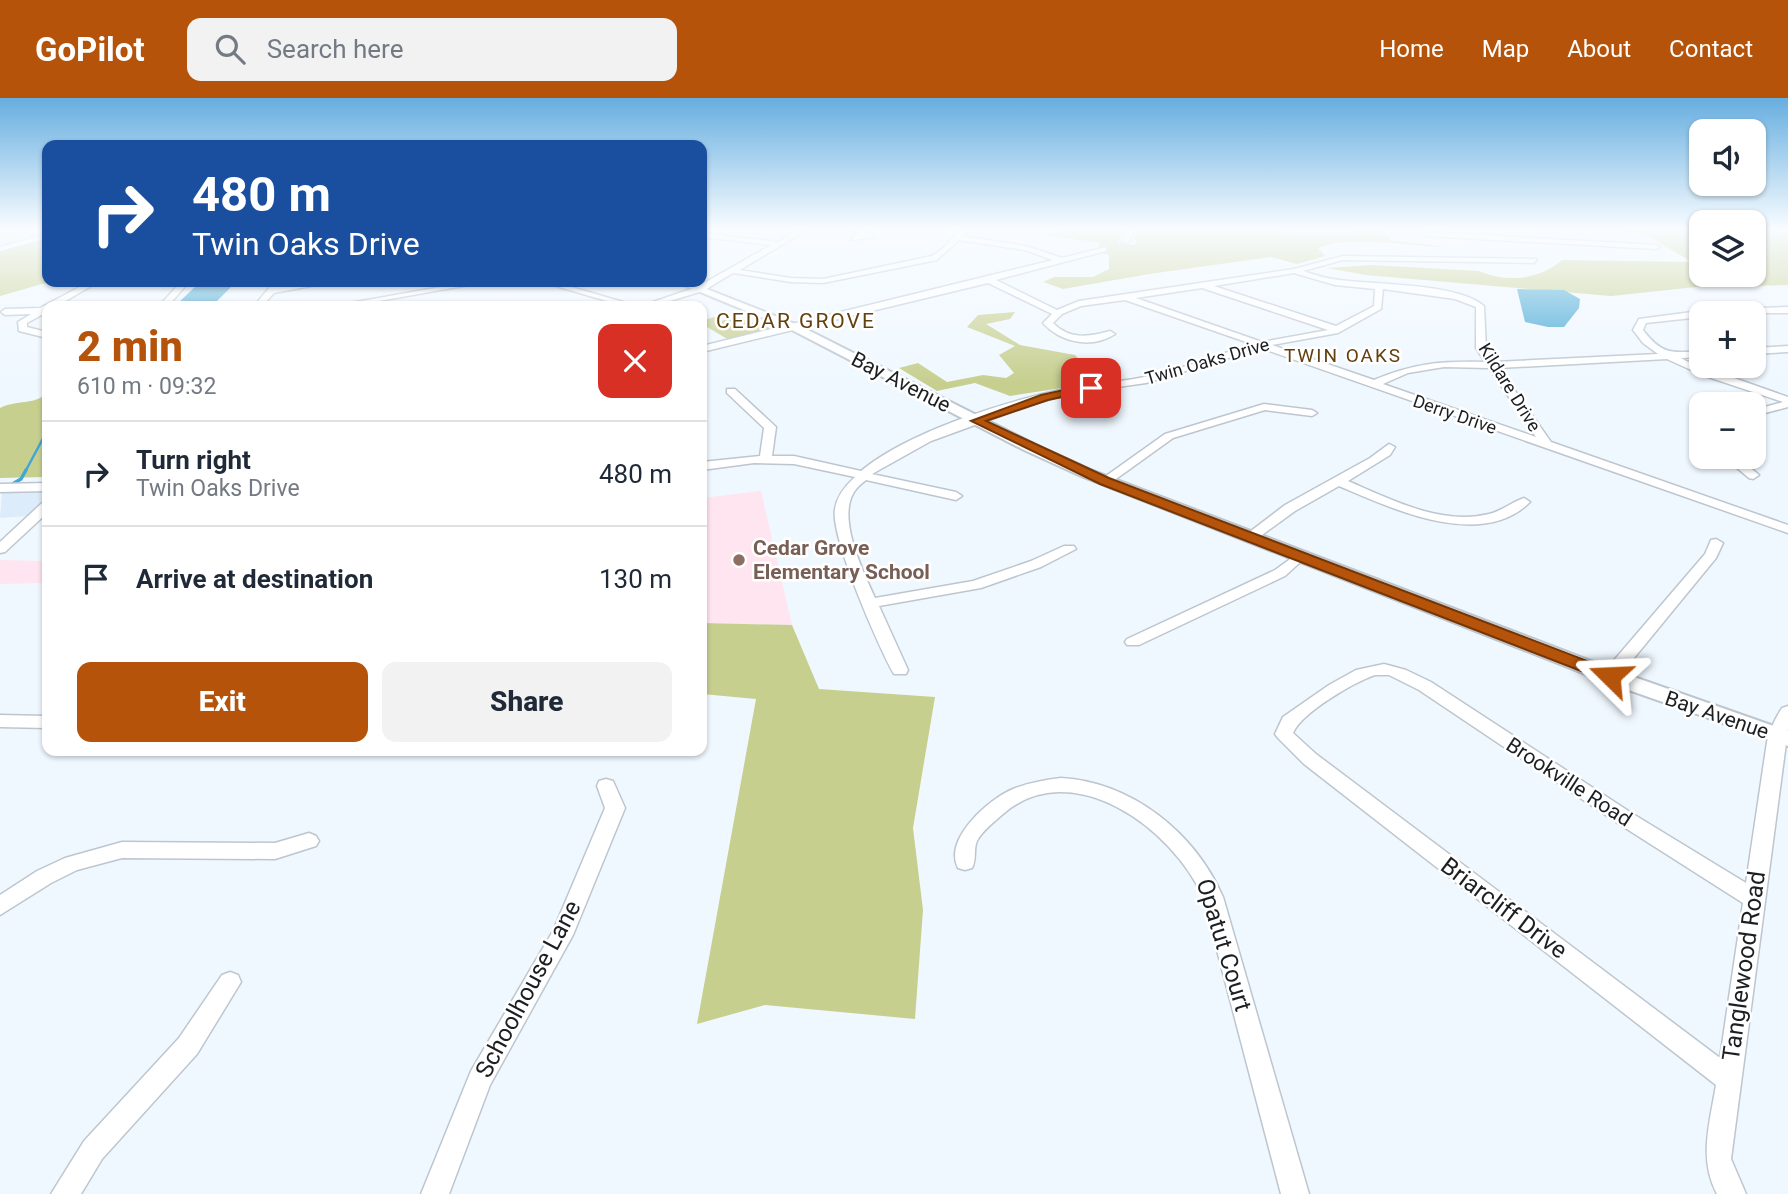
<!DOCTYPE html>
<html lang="en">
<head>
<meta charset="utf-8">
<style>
  :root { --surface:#fff; --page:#f2f2f3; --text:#1f2937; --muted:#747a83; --line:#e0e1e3; --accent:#b45309 }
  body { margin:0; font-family:Roboto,sans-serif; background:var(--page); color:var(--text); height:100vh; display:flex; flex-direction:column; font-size:26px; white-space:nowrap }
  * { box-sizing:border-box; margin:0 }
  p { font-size:23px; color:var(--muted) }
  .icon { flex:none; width:38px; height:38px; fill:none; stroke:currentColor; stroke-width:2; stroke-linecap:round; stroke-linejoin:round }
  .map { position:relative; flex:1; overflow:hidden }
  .side { position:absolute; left:42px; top:203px; width:665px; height:455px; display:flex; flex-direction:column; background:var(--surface); border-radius:14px; box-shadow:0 2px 5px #0004 }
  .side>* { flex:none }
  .banner { position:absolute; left:42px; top:42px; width:665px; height:147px; border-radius:14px; box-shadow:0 2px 5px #0004; background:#1a4fa0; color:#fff; overflow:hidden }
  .tools { position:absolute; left:1689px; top:21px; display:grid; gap:14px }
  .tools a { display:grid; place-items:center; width:77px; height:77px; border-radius:14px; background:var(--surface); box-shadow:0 2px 5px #0004; font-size:35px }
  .pin { position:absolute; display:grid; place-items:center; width:60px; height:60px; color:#fff; margin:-30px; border-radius:14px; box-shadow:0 4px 10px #0006 }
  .me { position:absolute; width:77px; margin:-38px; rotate:291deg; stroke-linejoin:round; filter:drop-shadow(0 0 5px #0008) }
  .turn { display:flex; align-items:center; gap:24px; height:147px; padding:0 35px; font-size:32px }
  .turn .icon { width:91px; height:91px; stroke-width:2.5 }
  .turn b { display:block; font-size:49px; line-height:60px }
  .round { display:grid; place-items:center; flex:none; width:74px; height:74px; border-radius:14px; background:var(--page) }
  .head { display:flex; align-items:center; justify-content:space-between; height:119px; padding:0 35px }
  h1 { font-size:42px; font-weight:800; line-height:52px; color:var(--accent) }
  .button { display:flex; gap:14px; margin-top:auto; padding:14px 35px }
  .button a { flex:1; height:80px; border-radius:14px; background:var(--accent); color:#fff; font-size:28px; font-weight:800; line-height:80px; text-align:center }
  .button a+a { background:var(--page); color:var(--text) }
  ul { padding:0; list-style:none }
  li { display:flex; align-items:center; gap:21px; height:105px; padding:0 35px; border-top:2px solid var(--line) }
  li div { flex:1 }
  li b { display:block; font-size:26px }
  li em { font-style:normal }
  header { display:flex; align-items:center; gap:42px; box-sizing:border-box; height:98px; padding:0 35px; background:var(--accent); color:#fff }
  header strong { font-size:33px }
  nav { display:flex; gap:38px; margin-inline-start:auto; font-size:24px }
  .search { width:490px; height:63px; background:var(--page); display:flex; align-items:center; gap:18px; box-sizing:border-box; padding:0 24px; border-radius:14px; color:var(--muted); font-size:26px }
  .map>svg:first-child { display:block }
  .built { fill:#dcecfa }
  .education { fill:#fee5ef }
  .green { fill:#c7cf8f }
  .water { fill:#43a6d3 }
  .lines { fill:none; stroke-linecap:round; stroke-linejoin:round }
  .stream-far1 { stroke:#43a6d3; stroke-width:2.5 }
  .stream { stroke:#43a6d3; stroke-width:3.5 }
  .minor-casing { stroke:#bdc6cf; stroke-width:3 }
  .major-casing { stroke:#bdc6cf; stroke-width:4 }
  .minor { fill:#fff; fill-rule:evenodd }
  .major { fill:#fff; fill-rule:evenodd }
  .route { fill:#b45309; stroke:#753606; stroke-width:2 }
  .education-dot { fill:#8d6e63; stroke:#fff; stroke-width:2.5 }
  .labels { text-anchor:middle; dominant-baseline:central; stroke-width:5; stroke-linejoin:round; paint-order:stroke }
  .far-street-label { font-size:18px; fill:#1c1f22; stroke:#fff }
  .far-neighbourhood-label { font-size:19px; letter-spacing:2px; fill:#64400e; stroke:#fff }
  .far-quarter-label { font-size:21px; letter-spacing:2px; fill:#64400e; stroke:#fff }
  .street-label { font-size:21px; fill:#1c1f22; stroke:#fff }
  .education-label { font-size:21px; font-weight:bold; fill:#785e54; stroke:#fff; text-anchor:start }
  .near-street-label { font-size:24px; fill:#1c1f22; stroke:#fff }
</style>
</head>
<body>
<header>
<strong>GoPilot</strong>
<div class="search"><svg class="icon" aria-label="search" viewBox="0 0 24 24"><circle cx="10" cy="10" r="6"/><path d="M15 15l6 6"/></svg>Search here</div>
<nav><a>Home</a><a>Map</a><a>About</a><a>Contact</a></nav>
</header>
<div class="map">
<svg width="1788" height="1096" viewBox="0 0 1788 1096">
  <rect width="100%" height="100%" fill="#f0f8ff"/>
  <!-- built -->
  <path class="built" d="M 0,130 L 47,130 L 47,136 L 0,149 Z
    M 47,392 L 47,402 L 29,418 L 0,420 L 2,394 Z"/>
  <!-- education -->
  <path class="education" d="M 761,393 L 792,527 L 702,525 L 702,400 Z
    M 0,462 L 47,463 L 47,485 L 0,486 Z"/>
  <!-- green -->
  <path class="green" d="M 1059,130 L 1123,132 L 1118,144 L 1134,147 L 1137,144 L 1133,139 L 1140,130 L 1261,130 L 1291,135 L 1343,136 L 1365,130 L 1380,130 L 1391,142 L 1444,149 C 1409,148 1349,137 1318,150 L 1325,158 L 1297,166 L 1271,159 L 1149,176 L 1063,191 L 1043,184 L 1054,179 L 1093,179 L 1109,171 L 1109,157 L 1098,154 L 1100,145 L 1043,137 L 1059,134 Z
    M 1607,130 L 1644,133 L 1647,130 L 1701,130 L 1701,177 L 1754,177 L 1754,130 L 1788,136 L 1788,187 L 1696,189 L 1611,198 L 1366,177 L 1327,170 L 1373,167 L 1479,173 C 1506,185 1539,182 1562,162 L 1692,164 L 1646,137 Z
    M 47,140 L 49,184 L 0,198 L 0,152 Z
    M 1015,214 L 1010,221 L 986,226 L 1020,247 L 1075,257 L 1101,284 L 1010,298 L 975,285 L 937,293 L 899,270 L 918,265 L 947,284 L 983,277 L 1006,280 L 1014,275 L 999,257 L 1015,248 L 967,229 L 978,217 Z
    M 714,219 L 721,223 L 734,219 L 773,231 L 729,242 L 702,226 L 702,223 Z
    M 47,295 L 47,379 L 0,380 L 0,310 C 18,301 33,308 47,295 Z
    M 702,525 L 792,527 L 819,591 L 935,599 L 913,730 L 923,812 L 915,921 L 765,907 L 697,926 L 756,601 L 702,596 Z"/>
  <!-- water -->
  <path class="water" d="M 200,184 L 236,184 L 212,208 L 175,208 Z
    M 1517,191 L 1564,192 L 1580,201 L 1579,210 L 1564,229 L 1548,229 L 1525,224 Z"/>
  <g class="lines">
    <!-- stream-far1 -->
    <path class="stream-far1" d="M 25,374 L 47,333"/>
    <!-- stream -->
    <path class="stream" d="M 9,388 L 21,381 L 26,372"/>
    <defs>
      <path id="minor" d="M 801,130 L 810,130 L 740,172 L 791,180 L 823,181 L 932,158 L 942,151 L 963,130 L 970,130 L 963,138 L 1026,148 L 1062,160 L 1106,149 L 1106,153 L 996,182 L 1057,212 L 1079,203 L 1294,171 L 1343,158 L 1537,161 L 1534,165 L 1343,162 L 1303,173 C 1315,177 1327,181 1340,182 C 1376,187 1458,185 1484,208 L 1486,250 L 1495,264 L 1658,256 L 1643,245 L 1633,232 L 1639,221 L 1707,212 L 1788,209 L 1788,215 L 1701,215 L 1701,219 L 1646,225 L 1643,232 C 1662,257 1672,255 1701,253 L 1701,259 L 1681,260 L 1686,263 L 1788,299 L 1788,309 L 1754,318 L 1754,312 L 1783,304 L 1702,277 L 1667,261 L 1499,270 L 1551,344 L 1788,427 L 1788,435 L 1261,250 L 1146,285 L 1068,296 L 1027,308 L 931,343 L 872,376 L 956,394 L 962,398 L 956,402 L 866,382 C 862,385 857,389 854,394 C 837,421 863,473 875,500 L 973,483 L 1031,463 L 1064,448 L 1074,448 L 1076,451 L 1041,469 L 981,490 L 879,508 L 908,572 L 906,576 L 894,576 C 879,550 830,438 835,411 C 837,398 845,388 855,379 L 794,366 L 754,365 L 702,372 L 702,364 L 760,358 L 764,330 L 727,295 L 727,291 L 735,291 L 776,329 L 772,358 L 794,358 L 861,373 C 908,334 1004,304 1064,291 C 1088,285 1114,285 1139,280 C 1177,273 1215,258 1252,246 L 1125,202 L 1081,208 L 1062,216 L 1053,225 C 1070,242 1089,239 1110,233 L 1115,236 C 1092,251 1061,245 1043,225 L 1052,216 L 988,185 L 702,254 L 702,248 L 1053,162 L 1025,152 L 959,142 L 937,162 L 823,185 L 791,184 L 733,175 L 703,193 L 653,208 L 641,208 L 697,189 L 771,147 L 702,139 L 702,135 L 778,144 ZM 1294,175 L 1335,187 L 1375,191 L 1374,208 L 1336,228 L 1214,188 ZM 1202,190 L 1328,232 L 1262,244 L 1136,200 ZM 1383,191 L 1455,201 L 1476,209 L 1476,250 L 1485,264 C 1441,263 1415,265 1374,282 L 1272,247 L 1338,235 L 1381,211 ZM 1444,269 L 1489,270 L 1536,339 L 1383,286 L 1408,275 Z
        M 844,130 L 863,131 L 876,139 L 851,142 L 857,134 Z
        M 1127,130 L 1134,130 L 1130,143 L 1126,145 L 1122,143 Z
        M 1429,134 L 1656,147 L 1660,149 L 1656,151 L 1426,138 Z
        M 47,136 L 47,140 L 0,153 L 0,149 Z
        M 84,184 L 92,184 L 93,187 L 57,208 L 47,208 L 47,214 L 27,225 L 27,229 L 47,234 L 47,240 L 19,233 L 18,224 L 31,216 L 5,217 L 1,214 L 5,211 L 40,210 L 85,186 Z
        M 181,184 L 189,184 L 168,208 L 159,208 Z
        M 274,184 L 280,184 L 279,189 L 315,184 L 333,184 L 274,195 L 262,208 L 254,208 Z
        M 469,184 L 486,184 L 351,208 L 333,208 Z
        M 542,184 L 554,184 L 637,208 L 624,208 Z
        M 1788,248 L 1788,254 L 1754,256 L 1754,250 Z
        M 1264,306 L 1312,312 L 1317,315 L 1312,318 L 1265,312 L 1173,340 L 1109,386 L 1105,387 L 1099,383 L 1165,336 Z
        M 1389,346 L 1395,349 L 1390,357 L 1348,383 C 1390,401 1442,428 1489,416 C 1502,413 1512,404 1524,400 L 1530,404 C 1481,453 1391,410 1339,388 L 1295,413 L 1255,442 L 1250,443 L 1243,439 L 1285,407 L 1370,360 Z
        M 1724,359 L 1737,359 L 1759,377 L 1753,381 L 1749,380 Z
        M 47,385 L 47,393 L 0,394 L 0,386 Z
        M 47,404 L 47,415 L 5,454 L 0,455 L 0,444 L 42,405 Z
        M 1716,441 L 1723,445 L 1716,460 L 1616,582 L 1604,582 L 1602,578 L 1604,574 L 1705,456 L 1711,442 Z
        M 1300,454 L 1307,458 L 1285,478 L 1139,547 L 1127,547 L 1125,544 L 1127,541 L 1275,472 Z
        M 1384,566 L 1406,572 L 1431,584 L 1633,716 L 1746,785 L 1767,644 C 1770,631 1775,621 1782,610 L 1788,608 L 1788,630 L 1731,1061 L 1746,1096 L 1717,1096 C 1698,1061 1710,1024 1716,987 L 1304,666 L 1278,640 L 1275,636 L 1283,619 L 1329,587 L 1356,572 ZM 1375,577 L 1389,577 L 1419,592 L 1619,726 L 1743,805 L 1720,960 L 1316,656 L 1293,635 C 1301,615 1354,584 1375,577 Z
        M 0,617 L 47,618 L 47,630 L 0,629 Z
        M 1061,680 C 1132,684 1195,735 1223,799 L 1309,1096 L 1281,1096 L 1203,799 C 1173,731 1072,656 1003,716 C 995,723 981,734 977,743 C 973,752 977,761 972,770 L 965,772 L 958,770 C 943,741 989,701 1013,691 C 1028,685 1044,682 1061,680 Z
        M 606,681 L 613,683 L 625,710 L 573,837 L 490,987 L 449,1096 L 421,1096 L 471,973 L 553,833 L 605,710 L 597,688 L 599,683 Z
        M 309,735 L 316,738 L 319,743 L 316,748 L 275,761 L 122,760 L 77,772 L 51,785 L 0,817 L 0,797 L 37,773 L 65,760 L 122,744 L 275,745 Z
        M 230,874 L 238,877 L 241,884 L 197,956 L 102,1061 L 81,1096 L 51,1096 L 84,1043 L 179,940 L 222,877 Z"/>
      <path id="major" d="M 676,184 L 689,184 L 798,227 L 1034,346 L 1091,372 L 1617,573 L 1788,633 L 1788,648 L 1603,583 L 1081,378 L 1024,352 L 790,231 Z"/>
    </defs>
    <!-- minor casing -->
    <use href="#minor" class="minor-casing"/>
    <!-- major casing -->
    <use href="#major" class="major-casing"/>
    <!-- minor -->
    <use href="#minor" class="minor"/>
    <!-- major -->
    <use href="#major" class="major"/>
  </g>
  <!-- sky -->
  <linearGradient id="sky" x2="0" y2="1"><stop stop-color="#66aee0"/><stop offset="0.46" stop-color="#f8fcff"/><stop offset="1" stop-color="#f8fcff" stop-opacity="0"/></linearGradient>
  <rect width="1788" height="284" fill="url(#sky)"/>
  <!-- route -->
  <path class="route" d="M 1091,286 L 1096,290 L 1095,292 L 1048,302 L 986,323 L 1109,380 L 1616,574 L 1619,578 L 1616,582 L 1604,582 L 1100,386 L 971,323 L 1041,297 Z"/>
  <!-- markers -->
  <circle class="education-dot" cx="739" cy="462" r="7"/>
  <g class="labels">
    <!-- far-street labels -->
    <g class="far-street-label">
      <text transform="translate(1207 263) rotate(-16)">Twin Oaks Drive</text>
      <text transform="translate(1510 289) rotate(58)">Kildare Drive</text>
      <text transform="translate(1455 316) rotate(19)">Derry Drive</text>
    </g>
    <!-- far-neighbourhood labels -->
    <g class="far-neighbourhood-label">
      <text x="1343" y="257">TWIN OAKS</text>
    </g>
    <!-- far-quarter labels -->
    <g class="far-quarter-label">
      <text x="796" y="223">CEDAR GROVE</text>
    </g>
    <!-- street labels -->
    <g class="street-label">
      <text transform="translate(901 284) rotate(27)">Bay Avenue</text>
      <text transform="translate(1717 617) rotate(19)">Bay Avenue</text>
      <text transform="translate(1569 684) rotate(33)">Brookville Road</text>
    </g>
    <!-- education labels -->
    <g class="education-label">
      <text x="753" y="450">Cedar Grove<tspan x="753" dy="24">Elementary School</tspan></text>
    </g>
    <!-- near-street labels -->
    <g class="near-street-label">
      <text transform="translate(1504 810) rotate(37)">Briarcliff Drive</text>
      <text transform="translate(1224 847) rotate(73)">Opatut Court</text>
      <text transform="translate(1744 868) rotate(-82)">Tanglewood Road</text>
      <text transform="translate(528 891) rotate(-62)">Schoolhouse Lane</text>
    </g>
  </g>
</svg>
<div class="tools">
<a><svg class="icon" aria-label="sound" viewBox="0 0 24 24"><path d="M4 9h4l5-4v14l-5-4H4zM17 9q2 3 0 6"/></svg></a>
<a><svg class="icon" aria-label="layers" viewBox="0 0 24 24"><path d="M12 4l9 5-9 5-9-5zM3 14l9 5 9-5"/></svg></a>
<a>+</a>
<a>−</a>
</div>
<div class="pin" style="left:1091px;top:290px;background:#d93025"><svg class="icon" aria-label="arrive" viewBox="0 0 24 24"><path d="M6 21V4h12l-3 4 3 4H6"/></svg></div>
<svg class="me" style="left:1610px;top:578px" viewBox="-20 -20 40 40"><path d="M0-17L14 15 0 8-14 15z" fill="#b45309" stroke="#fff" stroke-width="4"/></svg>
<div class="banner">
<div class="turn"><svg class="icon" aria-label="right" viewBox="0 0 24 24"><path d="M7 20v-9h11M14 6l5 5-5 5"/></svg><div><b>480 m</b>Twin Oaks Drive</div></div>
</div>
<section class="side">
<div class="head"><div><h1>2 min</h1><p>610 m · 09:32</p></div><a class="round" style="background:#d93025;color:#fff"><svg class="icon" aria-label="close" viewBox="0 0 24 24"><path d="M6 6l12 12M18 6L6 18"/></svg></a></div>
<ul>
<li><svg class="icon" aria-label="right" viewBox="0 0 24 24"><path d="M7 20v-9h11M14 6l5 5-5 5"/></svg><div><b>Turn right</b><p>Twin Oaks Drive</p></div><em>480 m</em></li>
<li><svg class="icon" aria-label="arrive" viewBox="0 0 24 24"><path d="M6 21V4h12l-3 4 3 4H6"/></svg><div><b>Arrive at destination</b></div><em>130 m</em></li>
</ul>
<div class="button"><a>Exit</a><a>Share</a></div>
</section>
</div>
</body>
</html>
